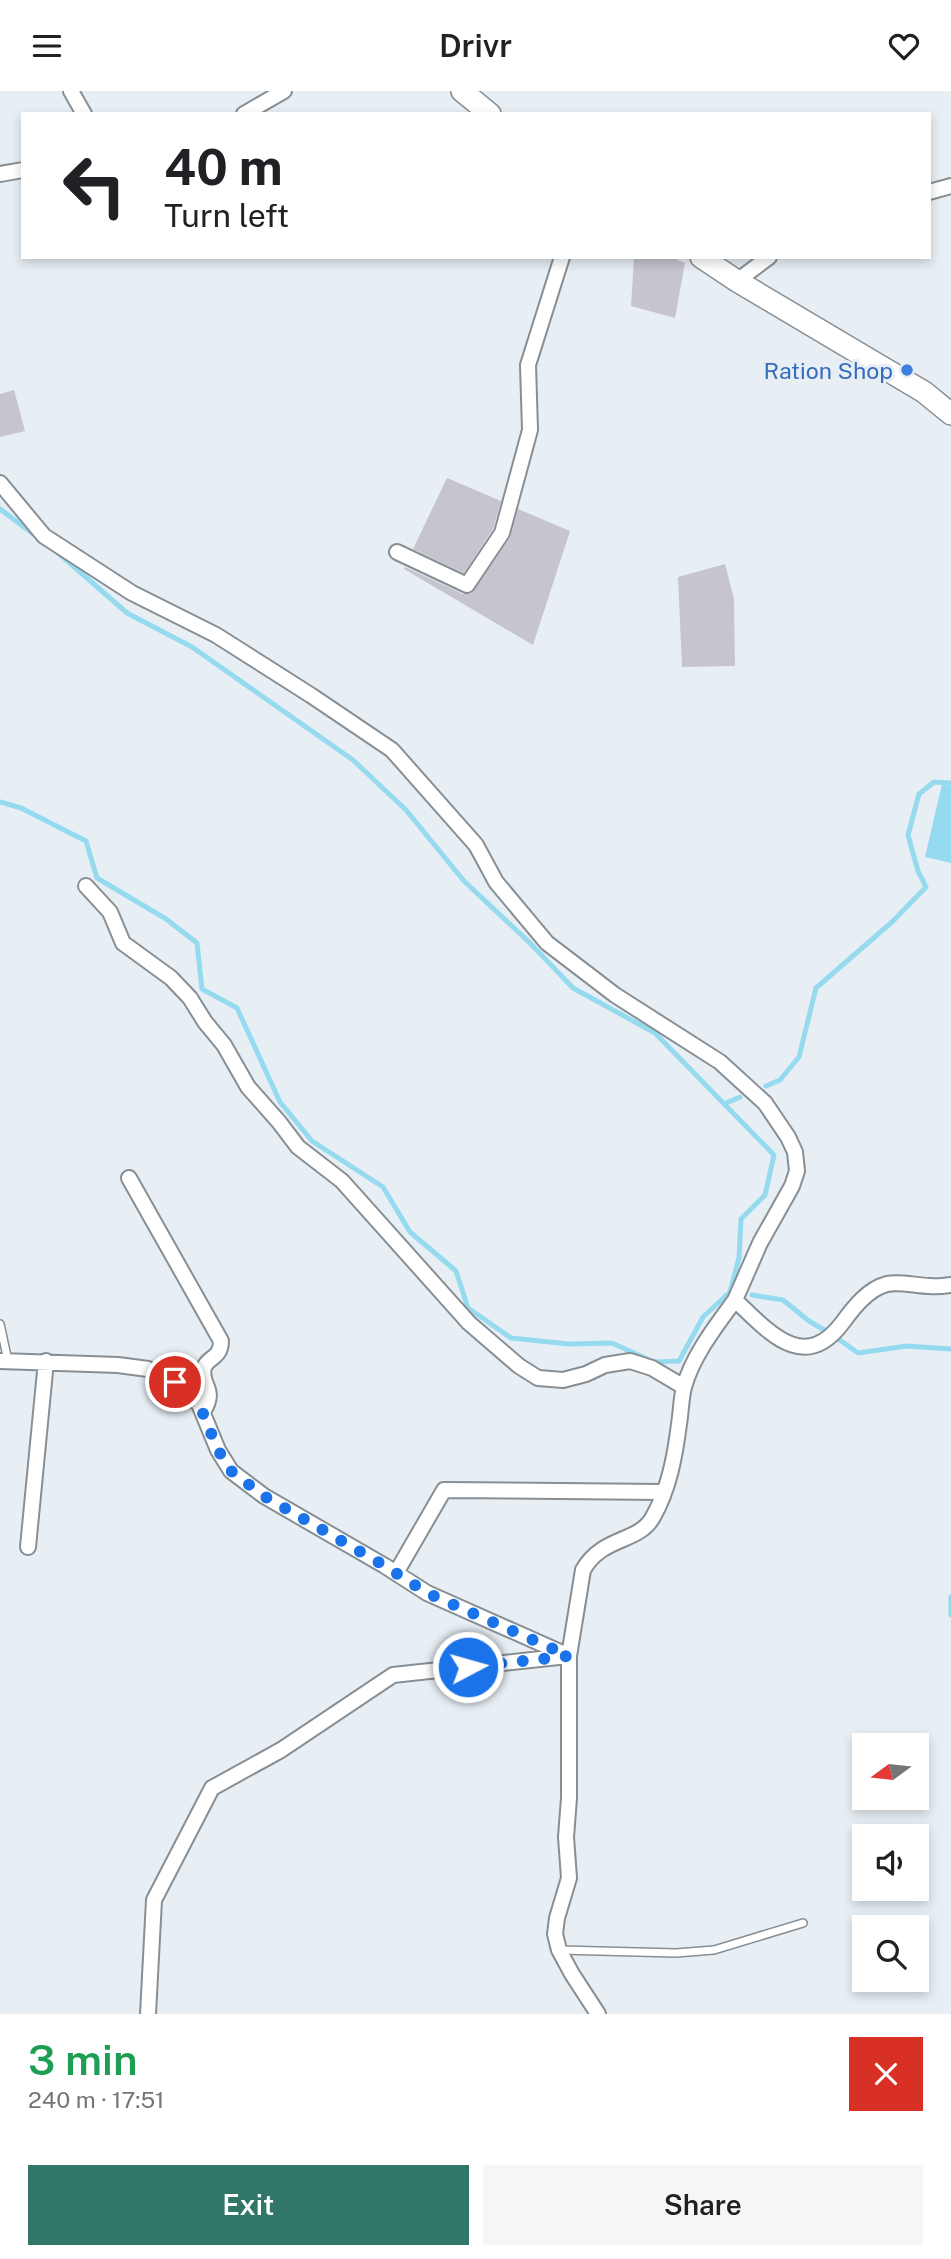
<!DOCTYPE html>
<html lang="en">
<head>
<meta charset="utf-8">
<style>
  :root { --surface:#fff; --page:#f6f6f6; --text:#202124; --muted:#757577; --accent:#327669 }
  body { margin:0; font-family:"Public Sans",sans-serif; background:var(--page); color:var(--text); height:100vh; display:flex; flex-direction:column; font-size:26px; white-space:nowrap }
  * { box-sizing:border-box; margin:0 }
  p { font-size:23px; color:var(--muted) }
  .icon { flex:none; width:38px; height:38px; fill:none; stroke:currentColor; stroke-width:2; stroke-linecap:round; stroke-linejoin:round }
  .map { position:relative; height:1923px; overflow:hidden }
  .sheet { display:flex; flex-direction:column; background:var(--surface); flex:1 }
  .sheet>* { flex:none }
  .banner { position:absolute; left:21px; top:21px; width:910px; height:147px; border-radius:0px; box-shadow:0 4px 10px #0003; background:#fff; color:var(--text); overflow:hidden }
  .needle { width:46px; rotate:255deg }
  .controls { position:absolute; left:852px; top:1642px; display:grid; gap:14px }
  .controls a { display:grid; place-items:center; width:77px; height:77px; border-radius:0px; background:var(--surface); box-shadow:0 4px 10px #0003; font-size:35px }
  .pin { position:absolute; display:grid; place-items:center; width:60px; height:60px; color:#fff; margin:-30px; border:4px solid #fff; border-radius:50%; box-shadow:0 2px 7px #0007 }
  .me { position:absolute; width:77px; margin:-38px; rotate:84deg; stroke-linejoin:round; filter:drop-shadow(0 0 5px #0008) }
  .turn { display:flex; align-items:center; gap:24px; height:147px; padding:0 28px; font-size:32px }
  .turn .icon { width:91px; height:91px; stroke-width:2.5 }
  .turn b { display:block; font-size:49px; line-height:60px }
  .round { display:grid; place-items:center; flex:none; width:74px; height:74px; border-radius:0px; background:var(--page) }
  .overview { display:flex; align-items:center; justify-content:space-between; height:119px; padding:0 28px }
  h1 { font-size:42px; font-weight:600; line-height:52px; color:#1e9e55 }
  .primary-button { display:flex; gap:14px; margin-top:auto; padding:14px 28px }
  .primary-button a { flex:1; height:80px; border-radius:0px; background:var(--accent); color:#fff; font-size:28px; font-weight:600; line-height:80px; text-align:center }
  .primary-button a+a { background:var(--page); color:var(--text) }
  header { display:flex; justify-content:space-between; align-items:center; height:91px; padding:0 28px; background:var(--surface); font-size:32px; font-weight:600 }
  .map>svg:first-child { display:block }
  .water { fill:#96daef }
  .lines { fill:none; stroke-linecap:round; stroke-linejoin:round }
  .stream { stroke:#96daef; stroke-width:5 }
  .building { fill:#c6c4cd }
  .lane-casing { stroke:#888f94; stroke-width:10 }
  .street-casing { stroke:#888f94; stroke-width:18 }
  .secondary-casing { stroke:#888f94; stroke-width:24 }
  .lane { stroke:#fff; stroke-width:7 }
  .street { stroke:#fff; stroke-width:14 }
  .secondary { stroke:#fff; stroke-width:21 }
  .route { stroke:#1a73e8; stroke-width:12; stroke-dasharray:0 21.6 }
  .shop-dot { fill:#3f7fe0; stroke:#e7eff5; stroke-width:2.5 }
  .labels { text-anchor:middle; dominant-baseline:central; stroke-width:6; stroke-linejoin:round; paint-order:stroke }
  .shop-label { font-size:23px; fill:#366cbe; stroke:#e7eff5; text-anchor:end }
</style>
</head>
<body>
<header><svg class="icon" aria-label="menu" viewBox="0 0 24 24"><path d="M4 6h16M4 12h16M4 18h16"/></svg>Drivr<svg class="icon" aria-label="heart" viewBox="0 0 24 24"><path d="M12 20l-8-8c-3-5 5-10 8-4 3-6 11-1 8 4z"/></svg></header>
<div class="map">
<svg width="951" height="1923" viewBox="0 0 951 1923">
  <rect width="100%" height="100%" fill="#e7eff5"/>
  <!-- water -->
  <path class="water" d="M 942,693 L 951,695 L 951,772 L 925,766 Z"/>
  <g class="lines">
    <!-- stream -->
    <path class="stream" d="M 0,418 L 40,448
      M 0,711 L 21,717 L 86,750 L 97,787 L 166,828 L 197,852 L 202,898 L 237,917 L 280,1011 L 312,1050 L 383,1096 L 410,1141 L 456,1180 L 468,1217 L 511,1247 L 569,1253 L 612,1252 L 654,1271 L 679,1270 L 703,1226 L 730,1201 L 739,1167 L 741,1128 L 765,1104 L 774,1064 L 655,942 L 573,897 L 530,852 L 464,790 L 406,719 L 353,669 L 192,556 L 127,522 L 56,460
      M 766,995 L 780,989 L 799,966 L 816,897 L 892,831 L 926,796 L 918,780 L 908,744 L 919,703 L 934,691 L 951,692
      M 724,1013 L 740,1006
      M 752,1204 L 783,1209 L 809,1230 L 833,1244 L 858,1262 L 907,1255 L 951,1258
      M 951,1506 L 951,1524"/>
  </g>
  <!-- building -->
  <path class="building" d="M 634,166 L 671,166 L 685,172 L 675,227 L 631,215 Z
    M 14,299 L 25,340 L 0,346 L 0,303 Z
    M 447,387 L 501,410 L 493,438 L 464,482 L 413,458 Z
    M 518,418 L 570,440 L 533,554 L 404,478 L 405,476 L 463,503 L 471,503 L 510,447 Z
    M 725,473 L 734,508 L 735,575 L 682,576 L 678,486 Z"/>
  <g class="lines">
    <defs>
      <path id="lane" d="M 0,1233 L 8,1270
        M 560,1859 L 676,1862 L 714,1859 L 803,1832"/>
      <path id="street" d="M 71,0 L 84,23
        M 244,23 L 284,0
        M 0,83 L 23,79
        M 929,101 L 951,95
        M 737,190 L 769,166
        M 0,392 L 44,445 L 132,502 L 216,544 L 312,605 L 392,659 L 476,754 L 496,791 L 547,852 L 615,904 L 720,971 L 765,1012 L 788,1046 L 795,1061 L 797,1080 L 792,1095 L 760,1152 L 735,1209
        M 397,461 L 467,494 L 502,442 L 530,339 L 528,274 L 562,166
        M 86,795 L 110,821 L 123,852 L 171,887 L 190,907 L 205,931 L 224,954 L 248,996 L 279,1031 L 298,1056 L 342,1090 L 469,1232 L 519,1275 L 538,1287 L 563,1289 L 586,1283 L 605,1274 L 630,1270 L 652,1277 L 684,1296
        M 129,1087 L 221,1250 C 221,1268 207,1266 204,1277 C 199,1294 218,1297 203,1321
        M 0,1270 L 118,1274 L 148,1278 L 175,1291 L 199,1313 L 218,1359 L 231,1380 L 264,1405 L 385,1475 L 427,1502 L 569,1565
        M 28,1456 L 46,1270
        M 396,1482 L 444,1399 L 663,1401
        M 148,1923 L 154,1809 L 212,1697 L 281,1659 L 393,1584 L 568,1565
        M 598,1923 L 572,1883 L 559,1859 L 555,1843 L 557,1827 L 569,1787 L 566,1746 L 569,1707 L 569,1565 L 583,1479 C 602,1445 639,1452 653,1426 C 669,1398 675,1365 679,1333 C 681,1321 681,1308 684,1296 C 693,1264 716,1235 735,1209 C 768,1240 804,1284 843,1231 C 854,1216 868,1198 887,1193 C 899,1190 917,1195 930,1195 C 937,1196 944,1195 951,1194"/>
      <path id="secondary" d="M 462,0 L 490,23
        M 701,166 L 737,190 L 924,301 L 951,323"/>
    </defs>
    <!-- lane casing -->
    <use href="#lane" class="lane-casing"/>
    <!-- street casing -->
    <use href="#street" class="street-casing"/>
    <!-- secondary casing -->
    <use href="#secondary" class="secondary-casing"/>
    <!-- lane -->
    <use href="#lane" class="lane"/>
    <!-- street -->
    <use href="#street" class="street"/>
    <!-- secondary -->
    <use href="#secondary" class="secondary"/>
  </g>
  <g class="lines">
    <!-- route -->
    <path class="route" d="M 175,1291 L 199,1313 L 218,1359 L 231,1380 L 264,1405 L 385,1475 L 427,1502 L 569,1565 L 468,1576"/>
  </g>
  <!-- markers -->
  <circle class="shop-dot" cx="907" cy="279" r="7"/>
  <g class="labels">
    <!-- shop labels -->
    <g class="shop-label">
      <text x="893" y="279">Ration Shop</text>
    </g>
  </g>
</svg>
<div class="controls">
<a><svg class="needle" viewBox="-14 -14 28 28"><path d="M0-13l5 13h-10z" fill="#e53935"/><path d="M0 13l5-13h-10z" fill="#757577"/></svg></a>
<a><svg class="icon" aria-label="sound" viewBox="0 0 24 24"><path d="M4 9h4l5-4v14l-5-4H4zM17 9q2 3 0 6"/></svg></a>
<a><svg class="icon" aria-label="search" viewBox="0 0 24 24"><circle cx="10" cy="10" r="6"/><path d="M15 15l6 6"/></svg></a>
</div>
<div class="pin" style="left:175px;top:1291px;background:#d93025"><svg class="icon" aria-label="arrive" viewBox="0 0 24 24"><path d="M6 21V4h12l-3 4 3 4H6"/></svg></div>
<svg class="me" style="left:468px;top:1576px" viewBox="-20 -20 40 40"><circle r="17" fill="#1a73e8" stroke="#fff" stroke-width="3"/><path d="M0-11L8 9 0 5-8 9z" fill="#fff"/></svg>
<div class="banner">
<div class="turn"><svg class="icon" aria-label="left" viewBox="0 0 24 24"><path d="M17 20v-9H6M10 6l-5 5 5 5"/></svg><div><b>40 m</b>Turn left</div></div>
</div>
</div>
<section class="sheet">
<div class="overview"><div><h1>3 min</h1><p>240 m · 17:51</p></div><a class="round" style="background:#d93025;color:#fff"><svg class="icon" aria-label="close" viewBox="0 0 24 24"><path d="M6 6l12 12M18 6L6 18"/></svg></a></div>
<div class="primary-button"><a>Exit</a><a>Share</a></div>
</section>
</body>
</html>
